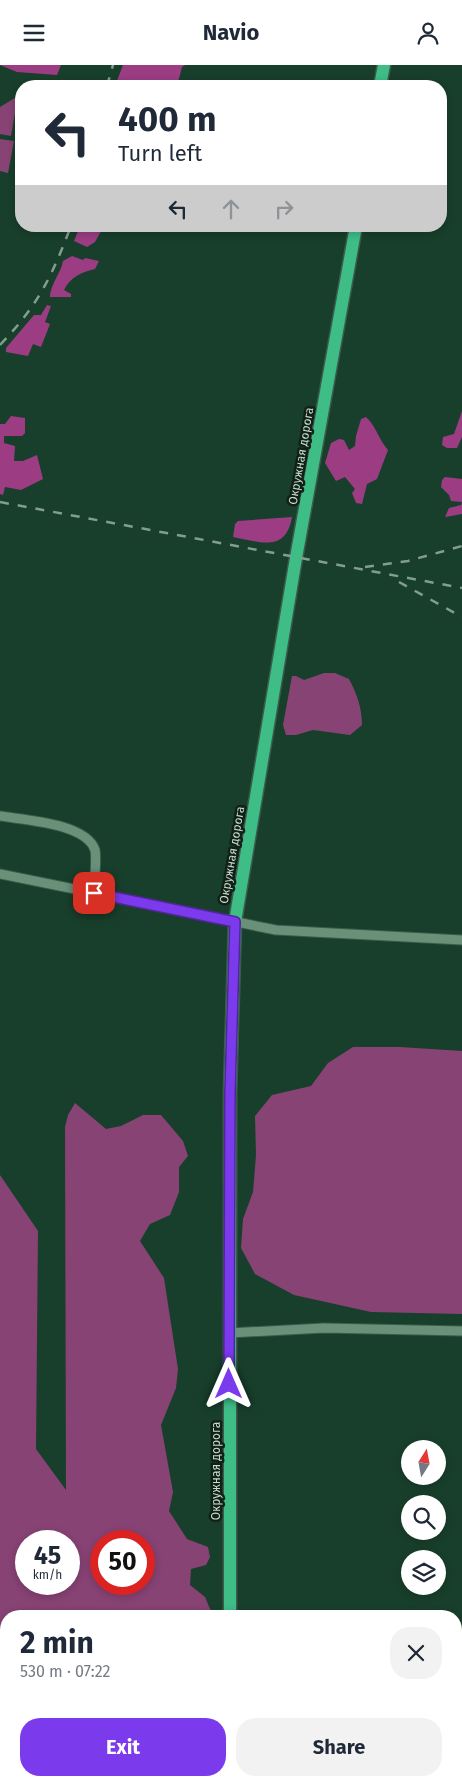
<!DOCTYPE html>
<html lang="en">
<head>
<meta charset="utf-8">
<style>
  :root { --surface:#fff; --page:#f2f2f3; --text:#1f2937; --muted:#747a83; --accent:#7c3aed }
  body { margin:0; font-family:"Fira Sans",sans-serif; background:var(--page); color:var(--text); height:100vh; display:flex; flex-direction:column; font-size:19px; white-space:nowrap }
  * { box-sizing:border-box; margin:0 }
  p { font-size:16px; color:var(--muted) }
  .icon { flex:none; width:28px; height:28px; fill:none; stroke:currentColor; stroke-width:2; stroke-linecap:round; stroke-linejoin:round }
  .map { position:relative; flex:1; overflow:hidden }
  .panel { position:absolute; left:0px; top:1545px; width:462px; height:176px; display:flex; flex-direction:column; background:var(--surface); border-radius:20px 20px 0 0; box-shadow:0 2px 8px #0003 }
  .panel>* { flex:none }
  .guide { position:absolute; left:15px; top:15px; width:432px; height:152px; border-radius:20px; box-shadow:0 2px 8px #0003; background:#fff; color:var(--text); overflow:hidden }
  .needle { width:32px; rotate:11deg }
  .buttons { position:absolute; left:401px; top:1375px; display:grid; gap:10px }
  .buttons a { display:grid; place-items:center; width:45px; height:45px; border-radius:50%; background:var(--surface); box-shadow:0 2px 8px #0003; font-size:25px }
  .speed { position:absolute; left:15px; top:1465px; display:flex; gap:10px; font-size:25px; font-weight:700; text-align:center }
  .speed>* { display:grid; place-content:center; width:65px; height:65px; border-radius:50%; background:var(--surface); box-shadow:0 2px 8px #0003; line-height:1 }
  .speed small { font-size:12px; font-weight:400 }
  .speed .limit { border:8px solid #d22; background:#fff; color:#111 }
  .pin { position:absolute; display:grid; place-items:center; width:42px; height:42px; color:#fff; margin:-21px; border-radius:10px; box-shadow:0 2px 8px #0006 }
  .me { position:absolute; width:55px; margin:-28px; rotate:0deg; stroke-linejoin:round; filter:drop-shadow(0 0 4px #0008) }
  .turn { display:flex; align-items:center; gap:18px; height:105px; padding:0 20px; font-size:22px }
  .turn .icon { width:65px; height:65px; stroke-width:2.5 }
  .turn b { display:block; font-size:35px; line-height:42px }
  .lanes { display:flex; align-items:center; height:48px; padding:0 20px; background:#0003; justify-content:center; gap:25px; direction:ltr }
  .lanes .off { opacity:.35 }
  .round { display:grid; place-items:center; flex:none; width:52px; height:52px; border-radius:20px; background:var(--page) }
  .summary { display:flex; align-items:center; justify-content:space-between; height:85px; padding:0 20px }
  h1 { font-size:30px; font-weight:700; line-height:38px }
  .action { display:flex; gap:10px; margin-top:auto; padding:10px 20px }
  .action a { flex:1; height:58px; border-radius:20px; background:var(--accent); color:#fff; font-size:20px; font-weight:700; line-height:58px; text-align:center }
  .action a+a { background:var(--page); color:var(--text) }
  header { display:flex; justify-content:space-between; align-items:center; height:65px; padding:0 20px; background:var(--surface); font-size:22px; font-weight:700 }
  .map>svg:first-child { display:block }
  .green { fill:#874374; fill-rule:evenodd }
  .forest { fill:#9c3d84 }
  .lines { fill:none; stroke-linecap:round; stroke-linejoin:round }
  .minor-casing { stroke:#3b5c4b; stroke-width:11 }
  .major-casing { stroke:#3b5c4b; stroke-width:15 }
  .minor { stroke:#69917a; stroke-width:9 }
  .major { stroke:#3ebd87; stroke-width:12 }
  .rail { stroke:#829e8f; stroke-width:2.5; stroke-dasharray:9 9; stroke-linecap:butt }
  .route-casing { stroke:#51269a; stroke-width:12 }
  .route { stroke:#7c3aed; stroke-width:9 }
  .labels { text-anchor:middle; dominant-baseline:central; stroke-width:5; stroke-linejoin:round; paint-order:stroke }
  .street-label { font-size:12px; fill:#c6dbce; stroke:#112118 }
</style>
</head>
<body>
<header><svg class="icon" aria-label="menu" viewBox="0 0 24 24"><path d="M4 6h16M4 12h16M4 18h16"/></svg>Navio<svg class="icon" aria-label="person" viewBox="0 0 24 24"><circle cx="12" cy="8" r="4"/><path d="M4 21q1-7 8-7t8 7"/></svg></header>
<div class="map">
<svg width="462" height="1721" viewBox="0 0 462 1721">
  <rect width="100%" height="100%" fill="#183f2b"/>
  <!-- green -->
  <path class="green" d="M 18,31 L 11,71 L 0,69 L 0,42 Z
    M 0,74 L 14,76 L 8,108 L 0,106 Z
    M 324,608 L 335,608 L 349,614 C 357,629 362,643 362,660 L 350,670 L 313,665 L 296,670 L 286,670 L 283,660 L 292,611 L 296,611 L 304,615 Z
    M 353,982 L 400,982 L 462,986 L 462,1249 L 371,1247 L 294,1230 L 255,1209 L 241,1183 L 243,1154 L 253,1127 L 256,1090 L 255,1051 L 272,1030 L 311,1021 L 328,998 Z
    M 75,1038 L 106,1064 L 121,1061 L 143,1050 L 161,1050 L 183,1076 L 188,1091 L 179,1102 L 179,1127 L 170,1150 L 150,1159 L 140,1176 L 164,1213 L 178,1304 L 176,1323 L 161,1360 L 173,1427 L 169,1446 L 187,1474 L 208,1482 L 210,1492 L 206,1500 L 191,1504 L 190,1520 L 205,1532 L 213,1551 L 6,1551 L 6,1715 L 186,1715 L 186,1721 L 0,1721 L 0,1110 L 38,1166 L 36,1384 L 66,1425 L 65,1062 L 68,1050 ZM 69,1476 L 69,1519 L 26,1519 L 26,1476 ZM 144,1476 L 144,1519 L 101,1519 L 101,1476 Z"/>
  <!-- forest -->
  <path class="forest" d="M 0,0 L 61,0 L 57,10 L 17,7 Z
    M 123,0 L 185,0 L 182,2 L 177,21 L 115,21 Z
    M 80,161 L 104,161 L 95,177 L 87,182 L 74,176 Z
    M 72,191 L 83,195 L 85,193 L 99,196 L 95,204 C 82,207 70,212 64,225 L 71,229 L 71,232 L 50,232 C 50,220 61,208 63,196 Z
    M 47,240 L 51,241 L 45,257 L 50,259 L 41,282 L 33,279 L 28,291 L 6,287 L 6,283 L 34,250 L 41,250 Z
    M 462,346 L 462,372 L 457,383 L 447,383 L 442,380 L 443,372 L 454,369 Z
    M 11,351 L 25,353 L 25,368 L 22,371 L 4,371 L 4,378 L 15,381 L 14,396 L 23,396 L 37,390 L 43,414 L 21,425 L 5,422 L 3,430 L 0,429 L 0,359 L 5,359 Z
    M 366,352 C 376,361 379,375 388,385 L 377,414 L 367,419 L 362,439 L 356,438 L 352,428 L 355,424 L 345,412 L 336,416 L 325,398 L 331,378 L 339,374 L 344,375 L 349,385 L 355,381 L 356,371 L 361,354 Z
    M 445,412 L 462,414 L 462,449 L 445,452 L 449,443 L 461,440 L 462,437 L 451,436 L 449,430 L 441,422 L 442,415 Z
    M 292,452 C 286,488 260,477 233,472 L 235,459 L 238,456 Z"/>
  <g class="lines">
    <defs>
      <path id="minor" d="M 0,751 C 24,755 86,758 95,785 C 97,794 94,817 94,828
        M 0,809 L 276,865 L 462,875
        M 229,1268 L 324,1263 L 462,1266"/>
      <path id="major" d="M 380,21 L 384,0
        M 230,1551 L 230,1027 L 235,857 L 296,493 L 356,161
        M 230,1721 L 230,1715"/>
    </defs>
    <!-- minor casing -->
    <use href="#minor" class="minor-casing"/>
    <!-- major casing -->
    <use href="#major" class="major-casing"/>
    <!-- minor -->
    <use href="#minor" class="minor"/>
    <!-- major -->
    <use href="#major" class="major"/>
    <!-- rail -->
    <path class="rail" d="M 107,21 L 113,0
      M 0,280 C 39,239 51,213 71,161
      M 0,437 L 462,523
      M 365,502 L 408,496 L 462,481
      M 399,517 L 462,552"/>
  </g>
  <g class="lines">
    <defs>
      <path id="route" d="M 94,828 L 235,857 L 230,1027 L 229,1319"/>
    </defs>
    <!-- route casing -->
    <use href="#route" class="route-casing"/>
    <!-- route -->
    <use href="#route" class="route"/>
  </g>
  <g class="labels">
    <!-- street labels -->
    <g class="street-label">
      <text transform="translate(301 391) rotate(-80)">Окружная дорога</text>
      <text transform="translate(232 790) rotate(-80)">Окружная дорога</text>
      <text transform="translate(216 1406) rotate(-90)">Окружная дорога</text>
    </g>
  </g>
</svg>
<div class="buttons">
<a><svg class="needle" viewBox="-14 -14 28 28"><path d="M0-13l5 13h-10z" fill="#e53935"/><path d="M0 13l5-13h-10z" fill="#747a83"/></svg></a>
<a><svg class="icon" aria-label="search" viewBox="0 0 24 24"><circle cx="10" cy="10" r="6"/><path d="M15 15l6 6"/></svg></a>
<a><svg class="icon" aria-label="layers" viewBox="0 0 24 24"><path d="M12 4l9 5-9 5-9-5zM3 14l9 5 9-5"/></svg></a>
</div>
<div class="speed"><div>45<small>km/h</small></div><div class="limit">50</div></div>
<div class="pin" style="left:94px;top:828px;background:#d93025"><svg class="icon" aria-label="arrive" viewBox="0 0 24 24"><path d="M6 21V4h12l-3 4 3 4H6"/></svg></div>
<svg class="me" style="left:229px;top:1319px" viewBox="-20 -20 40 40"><path d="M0-17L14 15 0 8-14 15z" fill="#7c3aed" stroke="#fff" stroke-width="4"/></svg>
<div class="guide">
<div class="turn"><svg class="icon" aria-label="left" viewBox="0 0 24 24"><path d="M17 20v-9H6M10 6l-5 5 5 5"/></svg><div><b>400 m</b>Turn left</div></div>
<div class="lanes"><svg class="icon" aria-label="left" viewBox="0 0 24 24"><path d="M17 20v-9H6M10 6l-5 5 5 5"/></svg><svg class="icon off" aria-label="ahead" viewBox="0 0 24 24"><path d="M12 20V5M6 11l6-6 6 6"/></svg><svg class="icon off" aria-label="right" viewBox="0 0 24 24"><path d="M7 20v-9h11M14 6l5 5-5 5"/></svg></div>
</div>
<section class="panel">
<div class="summary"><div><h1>2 min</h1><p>530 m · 07:22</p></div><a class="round"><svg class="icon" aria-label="close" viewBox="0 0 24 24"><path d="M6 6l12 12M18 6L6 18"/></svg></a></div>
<div class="action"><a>Exit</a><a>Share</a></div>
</section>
</div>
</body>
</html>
